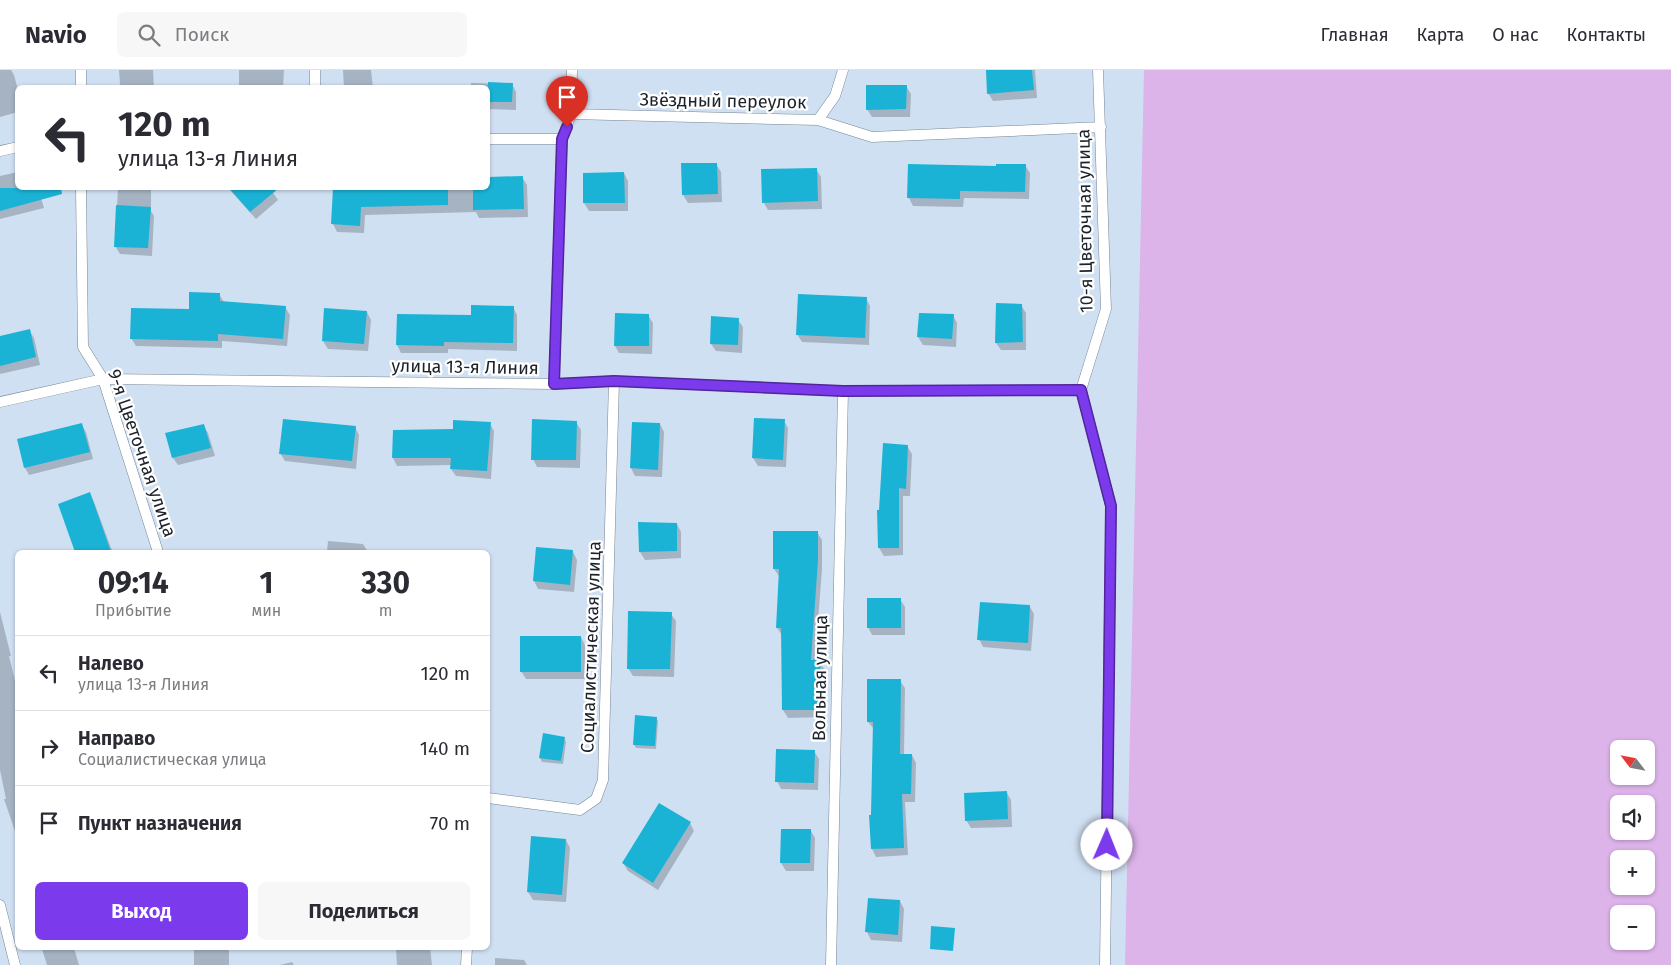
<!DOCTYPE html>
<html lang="ru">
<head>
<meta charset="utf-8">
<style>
  :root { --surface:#fff; --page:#f7f7f7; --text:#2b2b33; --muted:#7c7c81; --line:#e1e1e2; --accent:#7c3aed }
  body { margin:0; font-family:"Fira Sans",sans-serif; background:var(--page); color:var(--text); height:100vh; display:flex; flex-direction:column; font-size:19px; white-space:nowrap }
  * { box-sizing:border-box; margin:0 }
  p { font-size:16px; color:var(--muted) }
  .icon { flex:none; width:28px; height:28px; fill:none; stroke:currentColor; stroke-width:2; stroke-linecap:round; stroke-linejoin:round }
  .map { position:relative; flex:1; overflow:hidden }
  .drawer { position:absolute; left:15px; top:480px; width:475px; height:400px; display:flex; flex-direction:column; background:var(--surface); border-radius:8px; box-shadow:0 1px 4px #0004 }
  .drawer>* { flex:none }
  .banner { position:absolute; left:15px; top:15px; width:475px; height:105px; border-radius:8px; box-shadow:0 1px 4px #0004; background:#fff; color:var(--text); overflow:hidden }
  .needle { width:32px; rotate:302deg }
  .controls { position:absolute; left:1610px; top:670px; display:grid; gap:10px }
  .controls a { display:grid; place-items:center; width:45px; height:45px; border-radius:8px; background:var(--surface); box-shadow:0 1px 4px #0004; font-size:25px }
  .pin { position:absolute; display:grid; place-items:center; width:42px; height:42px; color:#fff; margin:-51px -21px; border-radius:50% 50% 50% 0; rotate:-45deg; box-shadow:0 0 5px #0007 }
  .pin .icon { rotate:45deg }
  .me { position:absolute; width:55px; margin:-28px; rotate:1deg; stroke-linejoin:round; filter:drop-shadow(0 0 4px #0008) }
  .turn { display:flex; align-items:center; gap:18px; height:105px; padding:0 20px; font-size:22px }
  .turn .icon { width:65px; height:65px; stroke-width:2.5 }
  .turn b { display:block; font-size:35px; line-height:42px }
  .eta { display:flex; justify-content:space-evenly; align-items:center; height:85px; text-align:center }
  .eta b { font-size:30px; font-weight:700; line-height:35px }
  .action { display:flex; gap:10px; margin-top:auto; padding:10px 20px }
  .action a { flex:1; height:58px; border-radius:8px; background:var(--accent); color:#fff; font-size:20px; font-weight:700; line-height:58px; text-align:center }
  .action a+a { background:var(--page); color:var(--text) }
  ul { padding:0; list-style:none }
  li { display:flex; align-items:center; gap:15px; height:75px; padding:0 20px; border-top:1px solid var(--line) }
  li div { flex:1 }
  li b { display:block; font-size:19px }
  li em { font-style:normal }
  header { display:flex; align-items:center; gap:30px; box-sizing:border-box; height:70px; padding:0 25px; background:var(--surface); border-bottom:1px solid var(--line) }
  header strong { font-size:24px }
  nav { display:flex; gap:28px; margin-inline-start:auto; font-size:18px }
  .search { width:350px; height:45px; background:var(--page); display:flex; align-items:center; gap:12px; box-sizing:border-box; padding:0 18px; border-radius:8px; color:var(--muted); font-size:19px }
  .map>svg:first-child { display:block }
  .green { fill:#ddb4ea; fill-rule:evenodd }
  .shadow { fill:#0003 }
  .building { fill:#1ab3d5 }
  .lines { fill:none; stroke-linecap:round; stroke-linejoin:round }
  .service-casing { stroke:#768596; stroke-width:11 }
  .service { stroke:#fff; stroke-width:10 }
  .route-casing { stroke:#51269a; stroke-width:12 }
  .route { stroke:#7c3aed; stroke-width:9 }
  .labels { text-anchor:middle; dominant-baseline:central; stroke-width:4.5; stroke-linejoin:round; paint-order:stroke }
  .street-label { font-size:18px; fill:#1c2229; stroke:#fff }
</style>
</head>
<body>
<header>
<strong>Navio</strong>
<div class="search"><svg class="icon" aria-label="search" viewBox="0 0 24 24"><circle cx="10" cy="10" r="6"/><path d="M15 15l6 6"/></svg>Поиск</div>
<nav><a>Главная</a><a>Карта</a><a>О нас</a><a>Контакты</a></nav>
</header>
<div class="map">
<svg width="1671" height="895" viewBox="0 0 1671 895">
  <rect width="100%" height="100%" fill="#d0e0f3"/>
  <!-- green -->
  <path class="green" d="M 1144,0 L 1671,0 L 1671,895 L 1125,895 ZM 1619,679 L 1646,679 L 1646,706 L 1619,706 ZM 1619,734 L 1646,734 L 1646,761 L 1619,761 ZM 1619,789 L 1646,789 L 1646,816 L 1619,816 ZM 1619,844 L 1646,844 L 1646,871 L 1619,871 Z"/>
  <!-- shadow -->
  <path class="shadow" d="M 0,0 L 11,0 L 14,5 L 18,20 L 18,42 L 0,47 Z
    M 119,0 L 153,0 L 154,18 L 122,18 L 120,14 Z
    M 239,0 L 284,0 L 283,18 L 239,18 Z
    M 343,0 L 371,0 L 373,18 L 344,18 Z
    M 987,0 L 1035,0 L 1037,28 L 993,31 L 988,23 Z
    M 471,13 L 512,14 L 516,22 L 516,40 L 488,39 L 488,18 L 471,18 Z
    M 906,16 L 911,24 L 910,47 L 872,47 L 867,39 Z
    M 716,94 L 721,102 L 722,132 L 688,133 L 683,125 Z
    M 1025,95 L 1030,103 L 1029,129 L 964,128 L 963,137 L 913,136 L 909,128 L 998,97 Z
    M 816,99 L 821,107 L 822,139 L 768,140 L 764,133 Z
    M 18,102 L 18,118 L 38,118 L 44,138 L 0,149 L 0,106 Z
    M 624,103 L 628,111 L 628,141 L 589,141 L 584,133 Z
    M 522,107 L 527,115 L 528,147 L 479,148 L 476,142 L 365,145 L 364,163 L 337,162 L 333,154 L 335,118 L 488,118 L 488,108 Z
    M 118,118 L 151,118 L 151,141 L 154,146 L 152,186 L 120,184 L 115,176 Z
    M 228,118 L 270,118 L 278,130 L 256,149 Z
    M 219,224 L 224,232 L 285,237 L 290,245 L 287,276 L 222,271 L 222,278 L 136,276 L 131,268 L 190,240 Z
    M 866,228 L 870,236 L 869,275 L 802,272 L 797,264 Z
    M 1021,235 L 1026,243 L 1026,280 L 1001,280 L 996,273 Z
    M 513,237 L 517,245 L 517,281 L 448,279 L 448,283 L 401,283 L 397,275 L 472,246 Z
    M 367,242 L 371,250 L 368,281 L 328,279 L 323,271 Z
    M 648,245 L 653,253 L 652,284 L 619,283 L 615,276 Z
    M 953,245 L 957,253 L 956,277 L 923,275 L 918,267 Z
    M 738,250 L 743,257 L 742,283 L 716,281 L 711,274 Z
    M 29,260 L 34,268 L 40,295 L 0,304 L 0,267 Z
    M 755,349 L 784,351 L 788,358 L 786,397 L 758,396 L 753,388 Z
    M 576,352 L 581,360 L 580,398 L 537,397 L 533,389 Z
    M 633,353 L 660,354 L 664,362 L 662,407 L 635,406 L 631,398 Z
    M 81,354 L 86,362 L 93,389 L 29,405 L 25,398 Z
    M 490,354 L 494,361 L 491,409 L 456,406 L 451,399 L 452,395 L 397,396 L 393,388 L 454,360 Z
    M 203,355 L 208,363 L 215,386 L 178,395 L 173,388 Z
    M 355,357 L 359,365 L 356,399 L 285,391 L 280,383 Z
    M 907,376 L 912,384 L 910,426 L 903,426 L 903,485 L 884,486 L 879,478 L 881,441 Z
    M 90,424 L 94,432 L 111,478 L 114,482 L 82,482 L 77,469 Z
    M 639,454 L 677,454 L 681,462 L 681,488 L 645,490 L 640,482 Z
    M 817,462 L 822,470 L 822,499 L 815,591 L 819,591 L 824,599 L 825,647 L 788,648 L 783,640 L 782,565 L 777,558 L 780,506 L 779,506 L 774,499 Z
    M 328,471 L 363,474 L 368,482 L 327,482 Z
    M 573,482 L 577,490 L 574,522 L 538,519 L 534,511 Z
    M 900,529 L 905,537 L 905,565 L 872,565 L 868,557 Z
    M 1030,537 L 1034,544 L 1031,581 L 983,577 L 979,569 Z
    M 0,542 L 11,586 L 9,586 L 18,623 L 18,770 L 4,729 L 6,729 L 0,700 Z
    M 671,544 L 676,551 L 674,607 L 633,606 L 628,598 Z
    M 581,567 L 585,575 L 585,609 L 526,609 L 521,601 Z
    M 900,611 L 905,618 L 904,685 L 912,685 L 916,693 L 915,732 L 905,732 L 908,785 L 876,787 L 872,779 L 874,659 L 868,652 Z
    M 656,648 L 658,651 L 656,679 L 636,678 L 634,674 Z
    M 564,668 L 566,672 L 563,694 L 542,692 L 540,688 Z
    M 814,681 L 819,689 L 818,720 L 781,719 L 777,711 Z
    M 1007,723 L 1011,730 L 1012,757 L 971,758 L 966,750 Z
    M 690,753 L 694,761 L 658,820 L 628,801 L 623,793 Z
    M 811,761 L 815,768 L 814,801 L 786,801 L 781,793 Z
    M 532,768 L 566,770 L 570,778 L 566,832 L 533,830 L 528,822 Z
    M 900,831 L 904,839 L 902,872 L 871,870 L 867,862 Z
    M 46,878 L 74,878 L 79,895 L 47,895 L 42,879 Z
    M 194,878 L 227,878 L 229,881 L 229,895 L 194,895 Z
    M 396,878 L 430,878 L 432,895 L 397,895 Z
    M 495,888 L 524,890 L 527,895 L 495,895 Z
    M 292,892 L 294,895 L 280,895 Z"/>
  <!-- building -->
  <path class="building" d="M 986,0 L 1032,0 L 1034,20 L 987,24 Z
    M 488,12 L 513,13 L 512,32 L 488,32 Z
    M 866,15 L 907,15 L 906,39 L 866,40 Z
    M 681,93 L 717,93 L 718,124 L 682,125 Z
    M 908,94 L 996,96 L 996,94 L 1026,94 L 1025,122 L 960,121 L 960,129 L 907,128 Z
    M 817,98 L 818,131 L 762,133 L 761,99 Z
    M 624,102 L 625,133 L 583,133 L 583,103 Z
    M 523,106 L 524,139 L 473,140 L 473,118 L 488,118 L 488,107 Z
    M 0,118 L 61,118 L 62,124 L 0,141 Z
    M 229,118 L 279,118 L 250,142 Z
    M 333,118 L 448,118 L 448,135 L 361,137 L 360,156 L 331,154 Z
    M 116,135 L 151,137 L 148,178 L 114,177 Z
    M 189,222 L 220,223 L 220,231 L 286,236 L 283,269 L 218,264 L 218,271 L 130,269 L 131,238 L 189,239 Z
    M 798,224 L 867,227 L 865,268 L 796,265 Z
    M 996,233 L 1022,234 L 1023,272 L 995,273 Z
    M 471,235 L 514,236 L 513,273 L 444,272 L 444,276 L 396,275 L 397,244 L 471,245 Z
    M 324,238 L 367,241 L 364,274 L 322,271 Z
    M 615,243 L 649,244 L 649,276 L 614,276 Z
    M 919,243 L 954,244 L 952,269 L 917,267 Z
    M 711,246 L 739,248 L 738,275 L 710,274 Z
    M 30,259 L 36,287 L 0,296 L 0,266 Z
    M 754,348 L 785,349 L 783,390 L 752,388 Z
    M 283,349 L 356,356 L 352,391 L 279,384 Z
    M 532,349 L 577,351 L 576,390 L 531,390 Z
    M 453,350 L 491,352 L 487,401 L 450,399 L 451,388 L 392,388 L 393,360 L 453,359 Z
    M 632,352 L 660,353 L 658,400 L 630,398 Z
    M 82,353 L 90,382 L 24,398 L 17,369 Z
    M 204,354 L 211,378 L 172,388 L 165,363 Z
    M 883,373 L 908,375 L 906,419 L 899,418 L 899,478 L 878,478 L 877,440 L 879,440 Z
    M 90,422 L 111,482 L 75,482 L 58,434 Z
    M 638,452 L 677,453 L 677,481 L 639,482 Z
    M 773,461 L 818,461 L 818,490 L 811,590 L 820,589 L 821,640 L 782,640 L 781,558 L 776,558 L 779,499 L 773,499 Z
    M 536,477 L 573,480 L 570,515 L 533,511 Z
    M 867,528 L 901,528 L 901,558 L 867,558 Z
    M 980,532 L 1030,535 L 1028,573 L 977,570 Z
    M 628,541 L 672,542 L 670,599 L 627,599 Z
    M 520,566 L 581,566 L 581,602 L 520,602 Z
    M 867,609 L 901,609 L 900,684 L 912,684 L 911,724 L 902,724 L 904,778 L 871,779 L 869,745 L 871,745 L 873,652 L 867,652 Z
    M 635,645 L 657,647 L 655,676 L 633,675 Z
    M 543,663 L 565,667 L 561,691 L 539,688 Z
    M 776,679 L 815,680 L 814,713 L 775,712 Z
    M 1007,721 L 1008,749 L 965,751 L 964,723 Z
    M 659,733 L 691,752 L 653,813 L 622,793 Z
    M 781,759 L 811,759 L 810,793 L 780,793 Z
    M 531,766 L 566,769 L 562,825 L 527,822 Z
    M 868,828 L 900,830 L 898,865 L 865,862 Z
    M 931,856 L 955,858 L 953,881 L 930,879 Z"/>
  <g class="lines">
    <defs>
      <path id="service" d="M 315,0 L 315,18
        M 1098,0 L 1106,239 L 1081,320 L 1111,436 L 1105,895
        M 81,18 L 81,0
        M 571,44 L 818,50 L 835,26 L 843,0
        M 818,50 L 872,67 L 1101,57
        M 488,69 L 562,69
        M 0,81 L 18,77
        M 81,118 L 83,277 L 103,309 L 158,482
        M 554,314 L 562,69 L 571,44 L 572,0
        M 0,332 L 103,309 L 554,314 L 614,311 L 843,321 L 1081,320
        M 488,728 L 580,740 L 596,729 L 603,710 L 614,311
        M 0,835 L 15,895
        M 466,895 L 467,878
        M 831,895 L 843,321"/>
    </defs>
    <!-- service casing -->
    <use href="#service" class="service-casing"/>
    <!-- service -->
    <use href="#service" class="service"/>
  </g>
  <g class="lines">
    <defs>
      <path id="route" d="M 567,57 L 562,69 L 554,314 L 614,311 L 843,321 L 1081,320 L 1111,436 L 1107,775"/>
    </defs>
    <!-- route casing -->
    <use href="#route" class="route-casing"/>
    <!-- route -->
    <use href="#route" class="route"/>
  </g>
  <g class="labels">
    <!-- street labels -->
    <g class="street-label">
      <text transform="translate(723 31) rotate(1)">Звёздный переулок</text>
      <text transform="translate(1085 151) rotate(-91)">10-я Цветочная улица</text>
      <text transform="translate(465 297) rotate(1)">улица 13-я Линия</text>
      <text transform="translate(142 383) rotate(71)">9-я Цветочная улица</text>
      <text transform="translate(591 577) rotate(-88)">Социалистическая улица</text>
      <text transform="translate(820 608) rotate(-89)">Вольная улица</text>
    </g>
  </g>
</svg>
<div class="controls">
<a><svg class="needle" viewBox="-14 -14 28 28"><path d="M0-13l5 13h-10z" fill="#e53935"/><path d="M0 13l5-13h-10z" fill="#7c7c81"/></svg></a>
<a><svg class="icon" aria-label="sound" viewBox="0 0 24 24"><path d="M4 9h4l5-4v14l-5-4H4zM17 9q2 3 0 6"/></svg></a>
<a>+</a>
<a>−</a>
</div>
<div class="pin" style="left:567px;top:57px;background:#d93025"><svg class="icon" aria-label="arrive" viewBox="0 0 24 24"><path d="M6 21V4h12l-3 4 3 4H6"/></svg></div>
<svg class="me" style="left:1107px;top:775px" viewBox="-20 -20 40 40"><circle r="19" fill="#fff"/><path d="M0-13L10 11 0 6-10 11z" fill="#7c3aed"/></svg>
<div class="banner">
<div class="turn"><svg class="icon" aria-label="left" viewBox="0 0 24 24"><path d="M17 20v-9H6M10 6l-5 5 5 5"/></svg><div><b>120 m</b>улица 13-я Линия</div></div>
</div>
<section class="drawer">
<div class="eta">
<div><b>09:14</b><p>Прибытие</p></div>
<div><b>1</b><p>мин</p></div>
<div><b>330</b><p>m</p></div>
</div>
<ul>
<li><svg class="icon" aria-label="left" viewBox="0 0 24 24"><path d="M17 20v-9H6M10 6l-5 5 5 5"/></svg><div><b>Налево</b><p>улица 13-я Линия</p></div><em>120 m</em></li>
<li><svg class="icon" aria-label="right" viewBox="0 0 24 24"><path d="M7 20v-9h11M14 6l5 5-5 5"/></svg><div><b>Направо</b><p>Социалистическая улица</p></div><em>140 m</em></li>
<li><svg class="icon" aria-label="arrive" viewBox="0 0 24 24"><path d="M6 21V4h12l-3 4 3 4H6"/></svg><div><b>Пункт назначения</b></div><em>70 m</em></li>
</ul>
<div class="action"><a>Выход</a><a>Поделиться</a></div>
</section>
</div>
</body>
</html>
